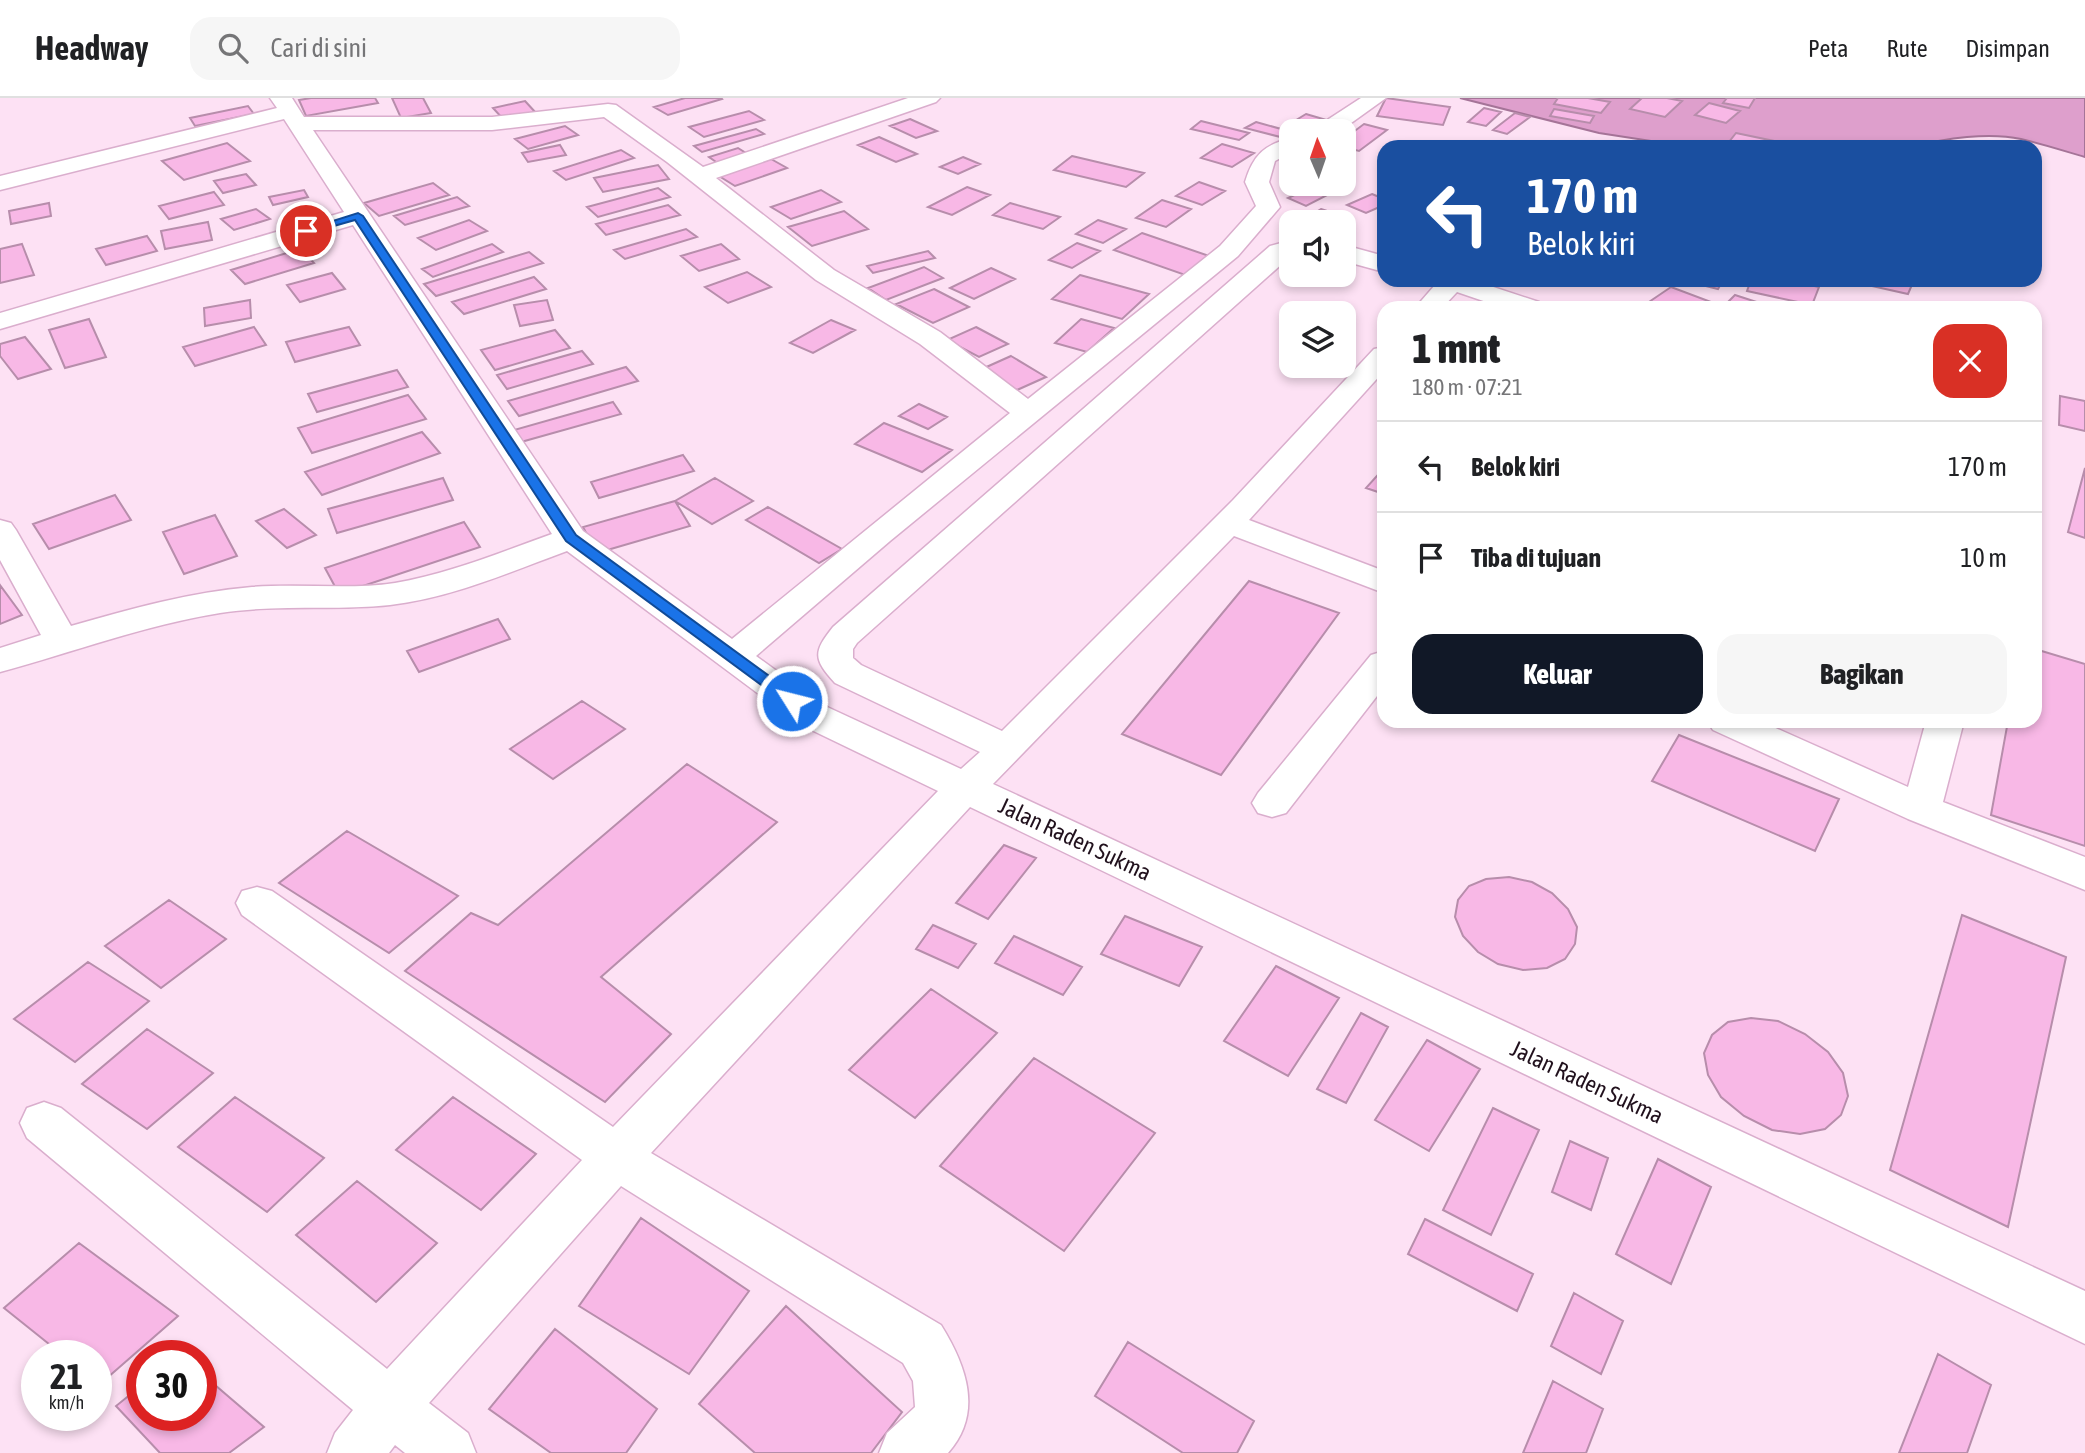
<!DOCTYPE html>
<html lang="id">
<head>
<meta charset="utf-8">
<style>
  :root { --surface:#fff; --page:#f6f6f6; --text:#202124; --muted:#757577; --line:#e0e0e0; --accent:#111827 }
  body { margin:0; font-family:"Asap Condensed",sans-serif; background:var(--page); color:var(--text); height:100vh; display:flex; flex-direction:column; font-size:26px; white-space:nowrap }
  * { box-sizing:border-box; margin:0 }
  p { font-size:23px; color:var(--muted) }
  .icon { flex:none; width:38px; height:38px; fill:none; stroke:currentColor; stroke-width:2; stroke-linecap:round; stroke-linejoin:round }
  .map { position:relative; flex:1; overflow:hidden }
  .sheet { position:absolute; left:1377px; top:203px; width:665px; height:427px; display:flex; flex-direction:column; background:var(--surface); border-radius:21px; box-shadow:0 4px 10px #0003 }
  .sheet>* { flex:none }
  .banner { position:absolute; left:1377px; top:42px; width:665px; height:147px; border-radius:21px; box-shadow:0 4px 10px #0003; background:#1a4fa0; color:#fff; overflow:hidden }
  .needle { width:46px; rotate:358deg }
  .buttons { position:absolute; left:1279px; top:21px; display:grid; gap:14px }
  .buttons a { display:grid; place-items:center; width:77px; height:77px; border-radius:14px; background:var(--surface); box-shadow:0 4px 10px #0003; font-size:35px }
  .speed { position:absolute; left:21px; top:1242px; display:flex; gap:14px; font-size:35px; font-weight:700; text-align:center }
  .speed>* { display:grid; place-content:center; width:91px; height:91px; border-radius:50%; background:var(--surface); box-shadow:0 4px 10px #0003; line-height:1 }
  .speed small { font-size:18px; font-weight:400 }
  .speed .limit { border:10px solid #d22; background:#fff; color:#111 }
  .pin { position:absolute; display:grid; place-items:center; width:60px; height:60px; color:#fff; margin:-30px; border:4px solid #fff; border-radius:50%; box-shadow:0 2px 7px #0007 }
  .me { position:absolute; width:77px; margin:-38px; rotate:306deg; stroke-linejoin:round; filter:drop-shadow(0 0 5px #0008) }
  .turn { display:flex; align-items:center; gap:24px; height:147px; padding:0 35px; font-size:32px }
  .turn .icon { width:91px; height:91px; stroke-width:2.5 }
  .turn b { display:block; font-size:49px; line-height:60px }
  .round { display:grid; place-items:center; flex:none; width:74px; height:74px; border-radius:21px; background:var(--page) }
  .head { display:flex; align-items:center; justify-content:space-between; height:119px; padding:0 35px }
  h1 { font-size:42px; font-weight:800; line-height:52px }
  .primary-button { display:flex; gap:14px; margin-top:auto; padding:14px 35px }
  .primary-button a { flex:1; height:80px; border-radius:21px; background:var(--accent); color:#fff; font-size:28px; font-weight:800; line-height:80px; text-align:center }
  .primary-button a+a { background:var(--page); color:var(--text) }
  ul { padding:0; list-style:none }
  li { display:flex; align-items:center; gap:21px; height:91px; padding:0 35px; border-top:2px solid var(--line) }
  li div { flex:1 }
  li b { display:block; font-size:26px }
  li em { font-style:normal }
  header { display:flex; align-items:center; gap:42px; box-sizing:border-box; height:98px; padding:0 35px; background:var(--surface); border-bottom:2px solid var(--line) }
  header strong { font-size:33px }
  nav { display:flex; gap:38px; margin-inline-start:auto; font-size:24px }
  .search { width:490px; height:63px; background:var(--page); display:flex; align-items:center; gap:18px; box-sizing:border-box; padding:0 24px; border-radius:21px; color:var(--muted); font-size:26px }
  .map>svg:first-child { display:block }
  .water { fill:#de9fcc; stroke:#a57498; stroke-width:2 }
  .building { fill:#f8b8e6; stroke:#b78dab; stroke-width:2 }
  .lines { fill:none; stroke-linecap:round; stroke-linejoin:round }
  .minor-casing { stroke:#daaecd; stroke-width:3 }
  .minor { fill:#fff; fill-rule:evenodd }
  .route { fill:#1a73e8; stroke:#114b97; stroke-width:2 }
  .labels { text-anchor:middle; dominant-baseline:central; stroke-width:7; stroke-linejoin:round; paint-order:stroke }
  .street-label { font-size:23px; fill:#21111d; stroke:#fff }
</style>
</head>
<body>
<header>
<strong>Headway</strong>
<div class="search"><svg class="icon" aria-label="search" viewBox="0 0 24 24"><circle cx="10" cy="10" r="6"/><path d="M15 15l6 6"/></svg>Cari di sini</div>
<nav><a>Peta</a><a>Rute</a><a>Disimpan</a></nav>
</header>
<div class="map">
<svg width="2085" height="1355" viewBox="0 0 2085 1355">
  <rect width="100%" height="100%" fill="#fde1f4"/>
  <!-- water -->
  <path class="water" d="M 1460,0 L 2085,0 L 2085,59 C 2064,53 2043,46 2021,41 C 1989,34 1945,40 1913,49 L 1690,49 L 1599,35 Z"/>
  <!-- building -->
  <path class="building" d="M 311,0 L 375,0 L 378,5 L 306,18 L 299,2 Z
    M 392,0 L 423,0 L 431,15 L 401,20 Z
    M 685,0 L 721,0 L 722,1 L 668,17 L 654,9 Z
    M 1386,0 L 1450,9 L 1443,27 L 1377,18 Z
    M 1558,0 L 1588,0 L 1610,4 L 1601,15 L 1554,6 Z
    M 1642,0 L 1667,0 L 1682,3 L 1665,19 L 1630,11 Z
    M 1727,0 L 1755,0 L 1749,10 L 1723,5 Z
    M 525,3 L 536,15 L 504,22 L 493,10 Z
    M 1709,5 L 1740,13 L 1726,25 L 1695,17 Z
    M 248,8 L 254,16 L 195,28 L 190,20 Z
    M 1484,10 L 1501,14 L 1486,28 L 1468,24 Z
    M 1554,11 L 1594,18 L 1590,25 L 1550,18 Z
    M 749,13 L 764,22 L 704,39 L 689,29 Z
    M 1515,15 L 1530,19 L 1507,36 L 1493,32 Z
    M 1306,16 L 1330,23 L 1313,33 L 1288,27 Z
    M 910,21 L 937,33 L 916,40 L 890,28 Z
    M 1201,23 L 1249,35 L 1239,42 L 1191,31 Z
    M 1256,24 L 1292,34 L 1292,42 L 1245,30 Z
    M 1364,26 L 1387,32 L 1359,53 L 1344,49 L 1344,41 Z
    M 565,28 L 578,37 L 528,51 L 515,41 Z
    M 756,31 L 764,36 L 702,54 L 694,48 Z
    M 1736,35 L 1774,43 L 1769,49 L 1725,49 Z
    M 879,39 L 917,56 L 896,64 L 858,47 Z
    M 227,45 L 250,63 L 184,82 L 162,63 Z
    M 1222,46 L 1254,55 L 1232,69 L 1201,60 Z
    M 560,47 L 566,57 L 528,64 L 522,55 Z
    M 738,50 L 749,57 L 719,66 L 709,59 Z
    M 621,52 L 634,60 L 566,82 L 554,73 Z
    M 1072,58 L 1144,75 L 1126,89 L 1054,72 Z
    M 963,59 L 980,66 L 958,76 L 940,69 Z
    M 771,61 L 787,70 L 735,88 L 719,78 Z
    M 658,67 L 669,81 L 603,94 L 594,80 Z
    M 246,76 L 256,87 L 223,95 L 214,83 Z
    M 1199,84 L 1225,93 L 1202,107 L 1176,98 Z
    M 433,85 L 449,97 L 379,118 L 364,105 Z
    M 1318,86 L 1337,92 L 1306,108 L 1288,100 Z
    M 967,89 L 990,97 L 952,117 L 928,109 Z
    M 658,90 L 670,99 L 598,119 L 587,109 Z
    M 304,92 L 308,99 L 273,107 L 269,99 Z
    M 821,92 L 841,104 L 791,121 L 771,109 Z
    M 214,94 L 224,107 L 169,121 L 159,108 Z
    M 1372,96 L 1384,101 L 1384,107 L 1366,115 L 1347,107 Z
    M 457,99 L 469,108 L 405,127 L 394,118 Z
    M 1162,102 L 1191,111 L 1166,129 L 1136,120 Z
    M 49,105 L 51,118 L 11,126 L 9,113 Z
    M 1010,105 L 1060,119 L 1043,131 L 993,117 Z
    M 668,107 L 680,117 L 606,137 L 596,126 Z
    M 256,111 L 270,121 L 234,132 L 221,121 Z
    M 1321,111 L 1346,119 L 1339,124 L 1300,124 Z
    M 844,113 L 868,131 L 812,148 L 788,129 Z
    M 469,122 L 487,133 L 436,152 L 418,140 Z
    M 1098,122 L 1126,131 L 1103,145 L 1076,136 Z
    M 208,124 L 212,142 L 165,151 L 161,133 Z
    M 686,131 L 697,139 L 625,161 L 614,152 Z
    M 1142,135 L 1215,160 L 1188,178 L 1114,152 Z
    M 147,138 L 157,153 L 106,167 L 96,151 Z
    M 1077,145 L 1100,153 L 1072,170 L 1049,162 Z
    M 22,146 L 34,177 L 0,185 L 0,151 Z
    M 492,146 L 503,154 L 433,179 L 422,171 Z
    M 721,146 L 739,161 L 699,173 L 681,158 Z
    M 300,151 L 314,165 L 245,186 L 231,172 Z
    M 928,153 L 935,160 L 873,175 L 867,168 Z
    M 529,154 L 543,165 L 436,198 L 424,186 Z
    M 924,169 L 943,180 L 886,202 L 868,190 Z
    M 991,170 L 1015,181 L 974,201 L 950,190 Z
    M 747,174 L 771,189 L 728,205 L 705,189 Z
    M 332,175 L 345,191 L 300,204 L 287,187 Z
    M 1080,177 L 1149,196 L 1122,221 L 1052,201 Z
    M 534,179 L 546,191 L 464,216 L 452,204 Z
    M 1682,182 L 1723,182 L 1718,191 Z
    M 1751,182 L 1787,182 L 1819,189 L 1812,207 L 1747,193 Z
    M 1874,182 L 1914,182 L 1908,196 L 1872,188 Z
    M 1671,189 L 1711,204 L 1702,210 L 1656,210 L 1646,206 Z
    M 934,191 L 969,209 L 933,225 L 896,206 Z
    M 1735,197 L 1775,210 L 1722,210 Z
    M 250,202 L 251,220 L 205,228 L 204,210 Z
    M 547,202 L 553,222 L 520,228 L 514,207 Z
    M 89,221 L 106,259 L 65,270 L 49,232 Z
    M 1081,221 L 1114,230 L 1087,254 L 1055,245 Z
    M 831,222 L 855,232 L 813,255 L 790,245 Z
    M 254,229 L 266,247 L 195,268 L 183,249 Z
    M 349,229 L 360,247 L 295,264 L 286,244 Z
    M 976,229 L 1008,246 L 979,259 L 947,242 Z
    M 555,232 L 570,250 L 495,272 L 481,252 Z
    M 25,239 L 51,271 L 18,281 L 0,258 L 0,246 Z
    M 582,253 L 593,266 L 507,291 L 497,277 Z
    M 1011,258 L 1046,279 L 1017,292 L 982,271 Z
    M 626,269 L 638,283 L 519,318 L 508,303 Z
    M 397,272 L 408,289 L 317,314 L 308,296 Z
    M 408,297 L 426,321 L 312,355 L 298,330 Z
    M 2060,298 L 2085,303 L 2085,333 L 2059,327 Z
    M 613,304 L 621,316 L 521,344 L 514,332 Z
    M 919,306 L 947,319 L 928,331 L 899,318 Z
    M 884,325 L 952,352 L 922,374 L 855,346 Z
    M 422,334 L 440,355 L 322,397 L 305,374 Z
    M 683,357 L 694,373 L 599,400 L 591,384 Z
    M 1384,370 L 1384,396 L 1366,390 Z
    M 2085,370 L 2085,440 L 2068,434 Z
    M 443,380 L 453,402 L 337,435 L 328,411 Z
    M 715,380 L 753,403 L 712,426 L 675,403 Z
    M 115,397 L 131,422 L 49,451 L 33,426 Z
    M 675,403 L 690,428 L 597,455 L 583,429 Z
    M 768,409 L 842,451 L 819,465 L 746,422 Z
    M 284,411 L 316,437 L 287,450 L 256,423 Z
    M 215,417 L 237,458 L 184,476 L 163,434 Z
    M 464,424 L 480,449 L 339,496 L 325,470 Z
    M 1249,483 L 1339,515 L 1221,677 L 1122,636 Z
    M 0,487 L 22,517 L 0,526 Z
    M 498,521 L 510,541 L 419,574 L 407,553 Z
    M 2035,551 L 2085,566 L 2085,748 L 1991,717 L 2008,623 L 2035,623 Z
    M 582,603 L 625,631 L 553,681 L 510,651 Z
    M 1679,637 L 1839,701 L 1815,753 L 1652,683 Z
    M 687,666 L 777,724 L 601,879 L 671,936 L 605,1004 L 405,873 L 471,815 L 498,827 Z
    M 347,733 L 458,798 L 389,855 L 279,785 Z
    M 1004,747 L 1036,760 L 988,821 L 956,805 Z
    M 1509,779 L 1532,784 L 1552,795 L 1568,811 L 1577,829 L 1575,846 L 1565,861 L 1547,870 L 1523,872 L 1498,866 L 1478,854 L 1463,838 L 1455,819 L 1458,802 L 1469,788 L 1486,781 Z
    M 169,802 L 226,841 L 161,890 L 105,848 Z
    M 1962,817 L 2066,859 L 2008,1129 L 1890,1072 Z
    M 1125,818 L 1202,849 L 1179,888 L 1101,856 Z
    M 933,827 L 976,846 L 958,870 L 916,851 Z
    M 1014,838 L 1082,869 L 1063,897 L 995,865 Z
    M 88,864 L 149,903 L 75,964 L 14,921 Z
    M 1276,868 L 1339,900 L 1288,978 L 1224,943 Z
    M 931,891 L 997,935 L 915,1020 L 849,972 Z
    M 1361,915 L 1388,929 L 1346,1005 L 1317,991 Z
    M 1751,920 L 1778,923 L 1805,936 L 1828,954 L 1843,975 L 1848,998 L 1841,1017 L 1825,1031 L 1800,1036 L 1772,1032 L 1744,1018 L 1721,999 L 1708,977 L 1704,955 L 1712,937 L 1728,924 Z
    M 147,931 L 213,975 L 147,1031 L 82,986 Z
    M 1427,942 L 1480,971 L 1429,1053 L 1375,1022 Z
    M 1034,960 L 1155,1035 L 1064,1153 L 940,1068 Z
    M 235,999 L 324,1060 L 267,1114 L 178,1049 Z
    M 453,999 L 536,1056 L 481,1112 L 396,1052 Z
    M 1493,1010 L 1539,1032 L 1491,1137 L 1443,1112 Z
    M 1570,1043 L 1608,1060 L 1591,1112 L 1552,1094 Z
    M 1658,1061 L 1711,1089 L 1671,1186 L 1616,1156 Z
    M 357,1083 L 437,1145 L 376,1204 L 296,1137 Z
    M 641,1120 L 749,1193 L 689,1276 L 579,1208 Z
    M 1425,1121 L 1533,1176 L 1517,1213 L 1408,1156 Z
    M 79,1145 L 178,1218 L 99,1287 L 96,1285 L 96,1258 L 64,1258 L 4,1210 Z
    M 1574,1195 L 1623,1223 L 1601,1276 L 1551,1248 Z
    M 786,1208 L 902,1314 L 871,1355 L 755,1355 L 699,1306 Z
    M 555,1231 L 657,1311 L 626,1355 L 551,1355 L 489,1311 Z
    M 1128,1244 L 1254,1323 L 1237,1355 L 1183,1355 L 1095,1298 Z
    M 1938,1256 L 1991,1287 L 1967,1355 L 1899,1355 Z
    M 201,1275 L 264,1329 L 229,1355 L 160,1355 L 116,1308 L 142,1287 L 142,1318 L 201,1318 Z
    M 1553,1283 L 1603,1311 L 1586,1355 L 1523,1355 Z"/>
  <g class="lines">
    <defs>
      <path id="minor" d="M 270,0 L 292,0 L 304,19 L 492,19 L 608,6 L 616,7 L 703,69 L 908,0 L 940,0 L 936,4 L 716,80 L 834,172 L 940,234 L 1028,301 L 1220,148 L 1256,108 L 1245,84 C 1253,57 1265,46 1292,40 L 1292,54 L 1275,63 L 1269,84 L 1280,109 L 1238,158 L 890,443 L 756,558 L 825,608 L 961,671 L 980,654 L 835,585 C 813,561 813,554 833,529 L 1270,148 L 1292,142 L 1292,157 L 857,545 L 853,551 L 853,560 L 861,567 L 1002,633 L 1233,402 L 1374,251 L 1384,249 L 1384,273 L 1249,422 L 1384,473 L 1384,495 L 1234,438 L 993,686 L 2085,1193 L 2085,1246 L 970,709 L 651,1055 L 941,1227 C 966,1267 984,1315 948,1355 L 879,1355 L 887,1335 L 915,1309 L 913,1283 L 903,1265 L 621,1088 L 429,1305 L 468,1335 L 476,1355 L 405,1355 L 395,1347 L 389,1355 L 327,1355 L 335,1335 L 353,1312 L 27,1040 L 20,1025 L 27,1010 L 44,1004 L 61,1010 L 387,1271 L 582,1062 L 242,817 L 236,805 L 242,793 L 257,789 L 272,793 L 613,1029 L 938,693 L 799,626 L 567,453 C 510,474 451,500 390,507 C 333,513 277,506 220,515 C 145,527 74,554 0,574 L 0,550 L 41,537 L 0,462 L 0,422 L 11,425 L 16,432 L 71,528 C 130,511 191,494 252,489 C 300,485 348,492 395,485 C 449,476 501,454 552,436 L 353,127 L 0,231 L 0,215 L 344,114 L 284,21 L 0,92 L 0,78 L 277,10 ZM 604,19 L 667,64 L 816,182 L 920,246 L 1010,315 L 732,541 L 583,433 L 313,32 L 492,32 Z
        M 1361,0 L 1386,0 L 1340,33 L 1315,33 L 1318,28 Z
        M 1344,147 L 1384,158 L 1384,174 L 1344,163 Z
        M 1431,182 L 1472,182 L 1539,204 L 1543,210 L 1504,210 L 1457,194 L 1442,210 L 1415,210 L 1435,187 Z
        M 1384,553 L 1384,589 L 1286,715 L 1272,719 L 1258,715 L 1252,705 L 1258,695 L 1371,557 Z
        M 1707,623 L 1760,623 L 1908,689 L 1926,623 L 1964,623 L 1943,704 L 2085,759 L 2085,792 L 1908,721 L 1713,632 Z"/>
    </defs>
    <!-- minor casing -->
    <use href="#minor" class="minor-casing"/>
    <!-- minor -->
    <use href="#minor" class="minor"/>
  </g>
  <!-- route -->
  <path class="route" d="M 358,115 L 363,118 L 576,437 L 798,599 L 800,603 L 798,606 L 787,606 L 566,443 L 355,122 L 306,136 L 301,133 Z"/>
  <g class="labels">
    <!-- street labels -->
    <g class="street-label">
      <text transform="translate(1075 741) rotate(25)">Jalan Raden Sukma</text>
      <text transform="translate(1587 984) rotate(25)">Jalan Raden Sukma</text>
    </g>
  </g>
</svg>
<div class="buttons">
<a><svg class="needle" viewBox="-14 -14 28 28"><path d="M0-13l5 13h-10z" fill="#e53935"/><path d="M0 13l5-13h-10z" fill="#757577"/></svg></a>
<a><svg class="icon" aria-label="sound" viewBox="0 0 24 24"><path d="M4 9h4l5-4v14l-5-4H4zM17 9q2 3 0 6"/></svg></a>
<a><svg class="icon" aria-label="layers" viewBox="0 0 24 24"><path d="M12 4l9 5-9 5-9-5zM3 14l9 5 9-5"/></svg></a>
</div>
<div class="speed"><div>21<small>km/h</small></div><div class="limit">30</div></div>
<div class="pin" style="left:306px;top:133px;background:#d93025"><svg class="icon" aria-label="arrive" viewBox="0 0 24 24"><path d="M6 21V4h12l-3 4 3 4H6"/></svg></div>
<svg class="me" style="left:792px;top:603px" viewBox="-20 -20 40 40"><circle r="17" fill="#1a73e8" stroke="#fff" stroke-width="3"/><path d="M0-11L8 9 0 5-8 9z" fill="#fff"/></svg>
<div class="banner">
<div class="turn"><svg class="icon" aria-label="left" viewBox="0 0 24 24"><path d="M17 20v-9H6M10 6l-5 5 5 5"/></svg><div><b>170 m</b>Belok kiri</div></div>
</div>
<section class="sheet">
<div class="head"><div><h1>1 mnt</h1><p>180 m · 07:21</p></div><a class="round" style="background:#d93025;color:#fff"><svg class="icon" aria-label="close" viewBox="0 0 24 24"><path d="M6 6l12 12M18 6L6 18"/></svg></a></div>
<ul>
<li><svg class="icon" aria-label="left" viewBox="0 0 24 24"><path d="M17 20v-9H6M10 6l-5 5 5 5"/></svg><div><b>Belok kiri</b></div><em>170 m</em></li>
<li><svg class="icon" aria-label="arrive" viewBox="0 0 24 24"><path d="M6 21V4h12l-3 4 3 4H6"/></svg><div><b>Tiba di tujuan</b></div><em>10 m</em></li>
</ul>
<div class="primary-button"><a>Keluar</a><a>Bagikan</a></div>
</section>
</div>
</body>
</html>
